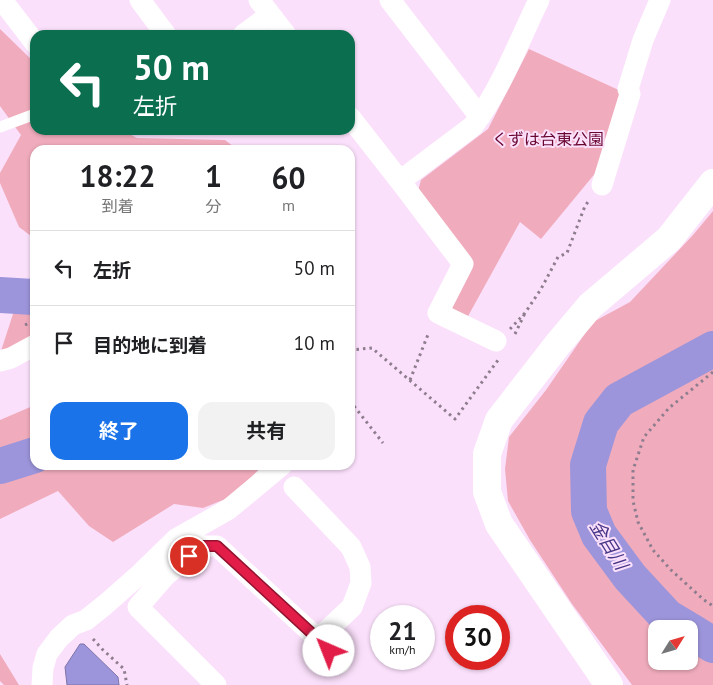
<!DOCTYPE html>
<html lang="ja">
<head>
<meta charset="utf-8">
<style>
  :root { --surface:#fff; --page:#f2f2f2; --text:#202124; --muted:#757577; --line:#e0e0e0; --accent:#1a73e8 }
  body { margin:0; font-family:"PT Sans","Noto Sans JP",sans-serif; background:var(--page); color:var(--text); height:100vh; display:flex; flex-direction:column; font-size:19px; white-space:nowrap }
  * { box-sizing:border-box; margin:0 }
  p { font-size:16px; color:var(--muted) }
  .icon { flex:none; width:28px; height:28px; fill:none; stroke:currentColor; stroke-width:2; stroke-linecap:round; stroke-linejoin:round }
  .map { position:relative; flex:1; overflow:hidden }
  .details { position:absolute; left:30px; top:145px; width:325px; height:325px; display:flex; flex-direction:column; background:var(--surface); border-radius:15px; box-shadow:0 1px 4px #0004 }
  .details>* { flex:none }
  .top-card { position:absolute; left:30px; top:30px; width:325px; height:105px; border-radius:15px; box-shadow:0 1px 4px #0004; background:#0b6e4f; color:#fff; overflow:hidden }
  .needle { width:32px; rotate:53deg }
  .fabs { position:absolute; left:648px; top:620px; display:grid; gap:10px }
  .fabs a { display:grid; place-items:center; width:50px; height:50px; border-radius:10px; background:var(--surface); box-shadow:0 1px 4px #0004; font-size:25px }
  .speed { position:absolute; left:370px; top:605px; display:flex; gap:10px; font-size:25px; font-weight:700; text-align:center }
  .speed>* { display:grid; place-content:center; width:65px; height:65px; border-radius:50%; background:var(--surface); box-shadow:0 1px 4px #0004; line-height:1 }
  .speed small { font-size:12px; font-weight:400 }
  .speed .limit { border:8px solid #d22; background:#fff; color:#111 }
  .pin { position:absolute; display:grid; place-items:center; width:42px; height:42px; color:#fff; margin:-21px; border:2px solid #fff; border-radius:50%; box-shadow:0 1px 5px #0007 }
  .me { position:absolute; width:55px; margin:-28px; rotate:316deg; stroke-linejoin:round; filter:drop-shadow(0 0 4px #0008) }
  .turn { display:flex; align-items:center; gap:18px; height:105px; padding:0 20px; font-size:22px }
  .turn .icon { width:65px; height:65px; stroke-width:2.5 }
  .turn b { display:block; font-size:35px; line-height:42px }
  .eta { display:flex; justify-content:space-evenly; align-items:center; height:85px; text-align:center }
  .eta b { font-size:30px; font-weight:700; line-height:35px }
  .button { display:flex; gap:10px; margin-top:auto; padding:10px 20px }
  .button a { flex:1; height:58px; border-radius:15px; background:var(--accent); color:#fff; font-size:20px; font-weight:700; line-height:58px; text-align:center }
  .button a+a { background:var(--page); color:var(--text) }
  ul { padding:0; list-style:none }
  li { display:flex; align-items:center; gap:15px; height:75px; padding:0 20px; border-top:1px solid var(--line) }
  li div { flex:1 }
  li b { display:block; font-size:19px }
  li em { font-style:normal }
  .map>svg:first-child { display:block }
  .green { fill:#f0acbc; fill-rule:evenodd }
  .water { fill:#9c95db; stroke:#7c75a9 }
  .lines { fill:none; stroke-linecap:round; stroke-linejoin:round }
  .river { stroke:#9c95db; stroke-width:36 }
  .path { stroke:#8e7d8e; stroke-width:3; stroke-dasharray:2.5 4; stroke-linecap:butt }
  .lane { stroke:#fff; stroke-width:11 }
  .street { stroke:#fff; stroke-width:21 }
  .secondary { stroke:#fff; stroke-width:28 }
  .route-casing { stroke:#92132f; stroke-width:12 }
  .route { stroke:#e11d48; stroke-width:9 }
  .labels { text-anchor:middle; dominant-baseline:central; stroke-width:4; stroke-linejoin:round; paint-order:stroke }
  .park-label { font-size:16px; fill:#690630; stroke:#fbe0fb }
  .water-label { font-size:18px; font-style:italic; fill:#453587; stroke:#fbe0fb }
</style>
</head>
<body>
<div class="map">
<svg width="713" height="685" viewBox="0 0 713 685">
  <rect width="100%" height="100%" fill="#fbe0fb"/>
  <!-- green -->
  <path class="green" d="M 0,29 L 35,63 L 35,130 L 122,130 L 137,138 L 225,140 L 238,150 L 35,150 L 35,239 L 19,227 L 0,183 L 0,173 L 21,135 L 0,106 Z
    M 529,49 L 623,92 L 602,165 L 541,239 L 520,222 L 467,318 L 453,311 L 450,302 L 472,262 L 418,191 L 421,180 L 488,129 Z
    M 713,211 L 713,685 L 632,685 L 572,604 L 530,540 L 508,501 L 505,469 L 509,437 L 546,390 L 593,322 L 630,302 L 693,235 ZM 656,629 L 689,629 L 689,661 L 656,661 Z
    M 35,285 L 35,335 L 0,354 L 13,314 Z
    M 35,405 L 35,465 L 263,465 L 233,496 L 203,508 L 174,504 L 113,542 L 89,526 L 58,491 L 0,519 L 0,420 Z
    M 0,654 L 19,685 L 4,685 L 0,681 Z"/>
  <!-- water -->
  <path class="water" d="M 80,644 L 84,644 L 118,677 L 119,685 L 67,685 L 65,667 Z"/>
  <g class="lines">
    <!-- river -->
    <path class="river" d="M 0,295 L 33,297 L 35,296
      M 0,466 L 35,455
      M 687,629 L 667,617 L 630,577 L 599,535 L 589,511 L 588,465 L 601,423 L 619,400 L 713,349
      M 689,630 L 713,645"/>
    <!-- path -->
    <path class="path" d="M 25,325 L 35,320
      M 510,329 L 525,313 L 541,289 L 558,257 L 567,253 L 585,206 L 590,199
      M 515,334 L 525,313
      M 350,350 L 372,348 L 455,419 L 498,360
      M 713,372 L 669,408 L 644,437 L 633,470 L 633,501 L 638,522 L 653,550 L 671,570 L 704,600 L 713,606
      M 410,380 L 429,332
      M 350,401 L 383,443
      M 93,639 L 102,649 L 124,669 L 127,685"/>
    <!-- lane -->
    <path class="lane" d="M 0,127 L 35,114"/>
    <!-- street -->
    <path class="street" d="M 2,0 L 35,43
      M 140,0 L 166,35
      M 259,0 L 286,35
      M 390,0 L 480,117
      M 243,35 L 270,15
      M 350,117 L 400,181 L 473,126 C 500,91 519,41 539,0
      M 400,181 L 463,264 L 438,313 L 496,341
      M 602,185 L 630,94 L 628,89 L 643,40 L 660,0
      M 0,361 L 11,358 L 35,345
      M 294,487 L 351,547 L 360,567 L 361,583 L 352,607 L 318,639
      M 42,685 L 43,668 L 47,654 L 59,638 L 73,625 L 86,620 L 106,604 L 140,574 L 176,539 L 229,509 L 282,465
      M 216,685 L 138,607 L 165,576 L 201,546 L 217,546 L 318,639 L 340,663"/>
    <!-- secondary -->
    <path class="secondary" d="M 609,685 L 499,524 L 487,492 L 487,454 L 499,420 L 558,344 L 590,306 L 669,239 L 713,183"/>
  </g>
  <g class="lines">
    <defs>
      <path id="route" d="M 189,556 L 201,546 L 217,546 L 318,639 L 329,651"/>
    </defs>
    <!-- route casing -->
    <use href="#route" class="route-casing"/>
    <!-- route -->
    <use href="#route" class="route"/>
  </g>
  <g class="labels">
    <!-- park labels -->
    <g class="park-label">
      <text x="548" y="139">くずは台東公園</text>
    </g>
    <!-- water labels -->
    <g class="water-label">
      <text transform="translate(609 545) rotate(58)">金目川</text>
    </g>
  </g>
</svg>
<div class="fabs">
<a><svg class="needle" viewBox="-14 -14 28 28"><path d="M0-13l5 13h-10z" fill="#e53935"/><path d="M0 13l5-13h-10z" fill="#757577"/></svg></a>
</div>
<div class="speed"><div>21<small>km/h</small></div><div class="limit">30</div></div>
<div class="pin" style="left:189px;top:556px;background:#d93025"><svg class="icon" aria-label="arrive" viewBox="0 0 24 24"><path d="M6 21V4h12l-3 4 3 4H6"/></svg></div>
<svg class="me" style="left:329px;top:651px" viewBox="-20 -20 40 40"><circle r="19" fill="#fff"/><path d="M0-13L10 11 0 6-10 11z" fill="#e11d48"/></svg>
<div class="top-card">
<div class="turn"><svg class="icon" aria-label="left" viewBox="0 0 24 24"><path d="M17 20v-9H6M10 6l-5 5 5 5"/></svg><div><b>50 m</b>左折</div></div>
</div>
<section class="details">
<div class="eta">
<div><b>18:22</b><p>到着</p></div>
<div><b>1</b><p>分</p></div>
<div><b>60</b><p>m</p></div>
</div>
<ul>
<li><svg class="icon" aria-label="left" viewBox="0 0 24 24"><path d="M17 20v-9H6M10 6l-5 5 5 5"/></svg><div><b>左折</b></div><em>50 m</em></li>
<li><svg class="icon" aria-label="arrive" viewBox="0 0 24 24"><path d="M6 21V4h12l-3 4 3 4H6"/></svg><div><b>目的地に到着</b></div><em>10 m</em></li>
</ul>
<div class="button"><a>終了</a><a>共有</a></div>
</section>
</div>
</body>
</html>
